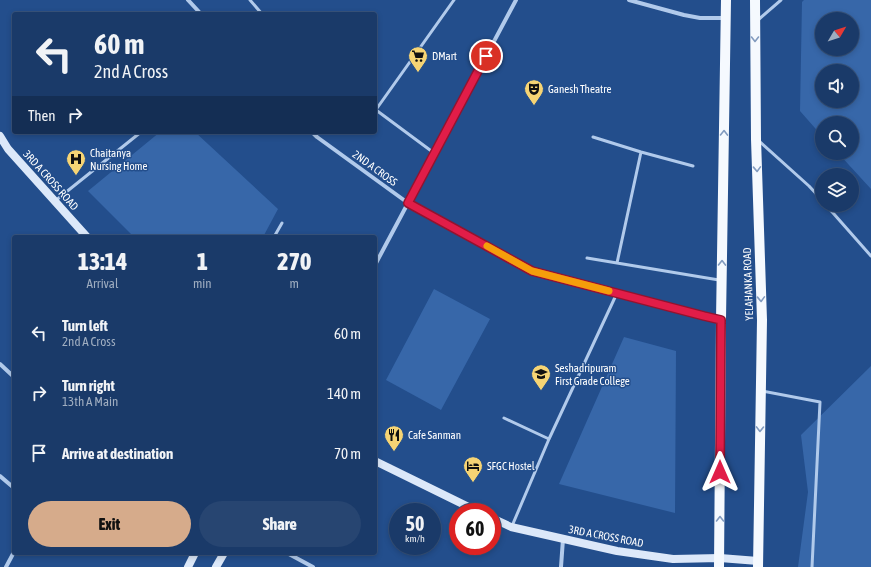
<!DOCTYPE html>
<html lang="en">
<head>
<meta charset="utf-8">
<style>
  :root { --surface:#1a3a69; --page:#274571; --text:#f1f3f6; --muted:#9fadc0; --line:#38547d; --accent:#d6ab8b }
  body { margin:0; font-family:"Asap Condensed",sans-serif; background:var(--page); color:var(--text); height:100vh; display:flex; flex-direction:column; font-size:15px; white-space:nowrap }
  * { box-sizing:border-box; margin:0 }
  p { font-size:13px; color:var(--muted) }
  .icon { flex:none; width:22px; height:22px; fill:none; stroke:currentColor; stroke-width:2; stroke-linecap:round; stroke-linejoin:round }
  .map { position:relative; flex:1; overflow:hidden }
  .side { position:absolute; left:12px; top:235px; width:365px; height:320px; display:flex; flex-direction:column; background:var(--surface); border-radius:4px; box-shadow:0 2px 6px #0003,0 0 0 1px var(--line) }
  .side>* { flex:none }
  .hud { position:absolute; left:12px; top:12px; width:365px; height:122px; border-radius:4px; box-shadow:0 2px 6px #0003,0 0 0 1px var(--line); background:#1a3a69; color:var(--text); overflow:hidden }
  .needle { width:26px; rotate:51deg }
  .buttons { position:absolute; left:815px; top:12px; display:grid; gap:8px }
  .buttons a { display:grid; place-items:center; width:44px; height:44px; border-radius:50%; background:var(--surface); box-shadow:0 2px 6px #0003,0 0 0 1px var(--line); font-size:20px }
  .speed { position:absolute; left:389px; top:503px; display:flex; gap:8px; font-size:20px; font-weight:700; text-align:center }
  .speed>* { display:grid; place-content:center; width:52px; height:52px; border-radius:50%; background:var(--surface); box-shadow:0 2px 6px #0003,0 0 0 1px var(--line); line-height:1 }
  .speed small { font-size:10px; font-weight:400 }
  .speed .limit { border:6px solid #d22; background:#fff; color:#111 }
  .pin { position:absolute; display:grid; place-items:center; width:34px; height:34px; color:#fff; margin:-17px; border:2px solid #fff; border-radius:50%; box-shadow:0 1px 4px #0007 }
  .me { position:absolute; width:44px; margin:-22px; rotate:0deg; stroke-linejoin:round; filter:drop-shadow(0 0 3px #0008) }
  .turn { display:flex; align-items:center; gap:14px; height:84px; padding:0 16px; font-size:18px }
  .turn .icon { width:52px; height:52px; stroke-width:2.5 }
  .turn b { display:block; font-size:28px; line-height:34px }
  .then { display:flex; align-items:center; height:38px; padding:0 16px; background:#0003; gap:8px; font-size:15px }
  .eta { display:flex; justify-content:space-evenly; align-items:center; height:68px; text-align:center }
  .eta b { font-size:24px; font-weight:800; line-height:28px }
  .action { display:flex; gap:8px; margin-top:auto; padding:8px 16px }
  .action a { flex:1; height:46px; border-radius:24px; background:var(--accent); color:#111; font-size:16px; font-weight:800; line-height:46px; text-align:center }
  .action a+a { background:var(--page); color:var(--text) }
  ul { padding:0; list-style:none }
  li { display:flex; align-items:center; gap:12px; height:60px; padding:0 16px }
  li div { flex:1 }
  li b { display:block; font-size:15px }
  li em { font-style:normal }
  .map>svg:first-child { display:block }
  .green { fill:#3767a9; fill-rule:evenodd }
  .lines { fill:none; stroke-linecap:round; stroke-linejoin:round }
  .lane { stroke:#b1caeb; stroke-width:3 }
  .street { stroke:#b1caeb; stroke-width:4 }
  .secondary { stroke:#dce8f9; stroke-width:8 }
  .primary { stroke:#f5f9fe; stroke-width:10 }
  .oneway { stroke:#829bbf }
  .route-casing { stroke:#92132f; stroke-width:10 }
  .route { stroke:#e11d48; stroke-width:7 }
  .slow { stroke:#f59e0b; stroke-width:7 }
  .labels { text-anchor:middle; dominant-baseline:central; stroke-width:3; stroke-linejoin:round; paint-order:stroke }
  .poi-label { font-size:11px; fill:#fff; stroke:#234e8c; text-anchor:start }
  .street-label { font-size:11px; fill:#fff; stroke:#234e8c }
</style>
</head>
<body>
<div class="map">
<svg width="871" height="567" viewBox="0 0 871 567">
  <rect width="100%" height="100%" fill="#234e8c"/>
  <!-- green -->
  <path class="green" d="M 804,0 L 871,0 L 871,189 L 838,153 L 852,153 L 852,123 L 822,123 L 822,136 L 800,111 L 802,2 ZM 822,19 L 852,19 L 852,49 L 822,49 ZM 822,71 L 852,71 L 852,101 L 822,101 Z
    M 160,132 L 195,132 L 278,209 L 263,237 L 134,237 L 88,191 Z
    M 434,289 L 490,319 L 441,410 L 386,380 Z
    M 624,337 L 676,351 L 675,513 L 559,484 Z
    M 871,366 L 871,567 L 798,567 L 808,492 L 801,435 Z"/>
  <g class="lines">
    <!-- lane -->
    <path class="lane" d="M 250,0 L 262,14
      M 758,20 L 781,0
      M 376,110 L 434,153
      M 375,111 L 454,0
      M 593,137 L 641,152 L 693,166
      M 759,141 L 809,186 L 822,200
      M 55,201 L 141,132
      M 826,205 L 871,256
      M 274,237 L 282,223
      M 587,258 L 719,280
      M 617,263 L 641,152
      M 762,391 L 820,402 L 812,567
      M 504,418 L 549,439
      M 512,526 L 549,439 L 617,293"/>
    <!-- street -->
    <path class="street" d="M 188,0 L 201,14
      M 629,0 L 684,15 L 700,18 L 725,18
      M 312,132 L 317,137 L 408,203 L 532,271 L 704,316 L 721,320
      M 375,265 L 516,0
      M 0,364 L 14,377
      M 0,476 L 14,488
      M 287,553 L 313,567
      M 6,567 L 14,552
      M 561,567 L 563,539"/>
    <!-- secondary -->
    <path class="secondary" d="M 0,136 L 8,149 L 87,237
      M 375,461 L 479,512
      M 492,518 L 511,527 L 617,551 L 673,559 L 720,558 L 758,561
      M 188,567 L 195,553
      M 216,567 L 224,553"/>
    <!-- primary -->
    <path class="primary" d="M 755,0 L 756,139 L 762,320 L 758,567
      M 719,567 L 721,320 L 726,0"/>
  </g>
  <!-- one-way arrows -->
  <defs><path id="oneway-chevron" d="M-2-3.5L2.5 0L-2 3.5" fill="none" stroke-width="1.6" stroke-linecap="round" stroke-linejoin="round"/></defs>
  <g class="oneway">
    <use href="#oneway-chevron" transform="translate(755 39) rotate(90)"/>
    <use href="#oneway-chevron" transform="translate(724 133) rotate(-89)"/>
    <use href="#oneway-chevron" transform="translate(757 169) rotate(88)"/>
    <use href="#oneway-chevron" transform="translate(722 263) rotate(-89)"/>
    <use href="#oneway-chevron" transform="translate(761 299) rotate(88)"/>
    <use href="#oneway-chevron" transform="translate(760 429) rotate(91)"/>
    <use href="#oneway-chevron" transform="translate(720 519) rotate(-90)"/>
  </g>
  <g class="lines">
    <defs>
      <path id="route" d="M 486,56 L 408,203 L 532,271 L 704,316 L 721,320 L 720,472"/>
    </defs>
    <!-- route casing -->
    <use href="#route" class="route-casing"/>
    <!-- route -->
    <use href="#route" class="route"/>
    <!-- slow -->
    <path class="slow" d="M 487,246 L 532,271 L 609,291"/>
  </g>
  <!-- icons -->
  <defs>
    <symbol id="supermarket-pin" viewBox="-11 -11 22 30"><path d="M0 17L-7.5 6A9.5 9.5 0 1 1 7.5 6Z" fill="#f6d474" stroke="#234e8c"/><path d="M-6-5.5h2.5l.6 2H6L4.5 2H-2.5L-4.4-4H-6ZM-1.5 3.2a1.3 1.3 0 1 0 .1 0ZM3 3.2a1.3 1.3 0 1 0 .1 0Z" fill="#111"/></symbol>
    <symbol id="theatre-pin" viewBox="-11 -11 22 30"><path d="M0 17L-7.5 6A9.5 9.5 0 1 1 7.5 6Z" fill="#f6d474" stroke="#234e8c"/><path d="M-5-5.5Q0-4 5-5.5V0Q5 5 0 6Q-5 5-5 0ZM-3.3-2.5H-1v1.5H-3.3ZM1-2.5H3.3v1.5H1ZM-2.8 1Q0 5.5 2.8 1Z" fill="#111"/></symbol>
    <symbol id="hospital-pin" viewBox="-11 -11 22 30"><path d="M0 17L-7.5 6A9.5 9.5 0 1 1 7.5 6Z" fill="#f6d474" stroke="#234e8c"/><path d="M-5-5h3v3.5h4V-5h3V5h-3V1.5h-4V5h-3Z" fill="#111"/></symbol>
    <symbol id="university-pin" viewBox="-11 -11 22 30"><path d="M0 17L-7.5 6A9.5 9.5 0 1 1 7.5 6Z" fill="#f6d474" stroke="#234e8c"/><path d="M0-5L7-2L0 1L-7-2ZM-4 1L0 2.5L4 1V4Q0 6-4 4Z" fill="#111"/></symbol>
    <symbol id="restaurant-pin" viewBox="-11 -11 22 30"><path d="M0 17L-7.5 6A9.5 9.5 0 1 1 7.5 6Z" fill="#f6d474" stroke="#234e8c"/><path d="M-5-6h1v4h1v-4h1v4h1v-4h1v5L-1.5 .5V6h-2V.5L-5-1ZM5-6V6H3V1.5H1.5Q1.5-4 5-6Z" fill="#111"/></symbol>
    <symbol id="hotel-pin" viewBox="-11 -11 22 30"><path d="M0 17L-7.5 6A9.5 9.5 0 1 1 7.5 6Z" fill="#f6d474" stroke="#234e8c"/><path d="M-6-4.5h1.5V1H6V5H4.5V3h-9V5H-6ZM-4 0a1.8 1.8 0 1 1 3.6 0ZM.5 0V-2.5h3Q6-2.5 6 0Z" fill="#111"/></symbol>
  </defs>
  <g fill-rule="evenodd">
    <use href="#supermarket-pin" x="407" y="45" width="22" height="30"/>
    <use href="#theatre-pin" x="523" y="78" width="22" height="30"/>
    <use href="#hospital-pin" x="65" y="148" width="22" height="30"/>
    <use href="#university-pin" x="530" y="363" width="22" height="30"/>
    <use href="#restaurant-pin" x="383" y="424" width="22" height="30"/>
    <use href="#hotel-pin" x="462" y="455" width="22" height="30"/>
  </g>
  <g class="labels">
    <!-- poi labels -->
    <g class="poi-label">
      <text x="432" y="56">DMart</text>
      <text x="548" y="89">Ganesh Theatre</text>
      <text x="90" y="153">Chaitanya<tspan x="90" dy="13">Nursing Home</tspan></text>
      <text x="555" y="368">Seshadripuram<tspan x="555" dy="13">First Grade College</tspan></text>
      <text x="408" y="435">Cafe Sanman</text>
      <text x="487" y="466">SFGC Hostel</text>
    </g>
    <!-- street labels -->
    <g class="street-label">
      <text transform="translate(375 168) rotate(36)">2ND A CROSS</text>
      <text transform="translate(51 180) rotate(48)">3RD A CROSS ROAD</text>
      <text transform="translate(748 284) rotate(-92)">YELAHANKA ROAD</text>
      <text transform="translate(606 536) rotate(11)">3RD A CROSS ROAD</text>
    </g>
  </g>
</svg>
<div class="buttons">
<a><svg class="needle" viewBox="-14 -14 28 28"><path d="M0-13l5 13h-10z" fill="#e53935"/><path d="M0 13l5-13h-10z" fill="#9fadc0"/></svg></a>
<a><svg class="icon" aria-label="sound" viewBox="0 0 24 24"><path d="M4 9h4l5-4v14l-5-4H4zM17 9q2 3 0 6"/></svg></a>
<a><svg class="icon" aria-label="search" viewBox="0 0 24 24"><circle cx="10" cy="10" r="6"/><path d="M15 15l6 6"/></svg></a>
<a><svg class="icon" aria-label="layers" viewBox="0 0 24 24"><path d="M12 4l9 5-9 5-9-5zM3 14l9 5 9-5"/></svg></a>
</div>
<div class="speed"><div>50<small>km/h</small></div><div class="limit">60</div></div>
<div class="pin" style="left:486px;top:56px;background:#d93025"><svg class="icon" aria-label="arrive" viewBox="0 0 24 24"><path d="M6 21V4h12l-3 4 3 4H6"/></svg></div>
<svg class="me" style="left:720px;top:472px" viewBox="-20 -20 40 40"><path d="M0-17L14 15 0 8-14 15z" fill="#e11d48" stroke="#fff" stroke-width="4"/></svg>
<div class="hud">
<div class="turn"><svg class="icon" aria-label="left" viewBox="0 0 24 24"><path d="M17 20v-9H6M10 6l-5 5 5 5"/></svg><div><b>60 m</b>2nd A Cross</div></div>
<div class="then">Then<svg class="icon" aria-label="right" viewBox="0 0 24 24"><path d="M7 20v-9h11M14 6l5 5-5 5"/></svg></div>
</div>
<section class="side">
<div class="eta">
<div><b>13:14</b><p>Arrival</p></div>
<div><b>1</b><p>min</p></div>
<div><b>270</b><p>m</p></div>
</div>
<ul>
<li><svg class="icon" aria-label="left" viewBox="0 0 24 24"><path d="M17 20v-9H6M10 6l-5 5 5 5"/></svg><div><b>Turn left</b><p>2nd A Cross</p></div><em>60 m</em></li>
<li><svg class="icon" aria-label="right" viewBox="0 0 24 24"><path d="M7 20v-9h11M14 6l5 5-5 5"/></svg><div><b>Turn right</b><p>13th A Main</p></div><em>140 m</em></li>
<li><svg class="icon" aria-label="arrive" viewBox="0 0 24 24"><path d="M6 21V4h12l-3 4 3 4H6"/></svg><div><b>Arrive at destination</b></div><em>70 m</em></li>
</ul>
<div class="action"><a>Exit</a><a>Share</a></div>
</section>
</div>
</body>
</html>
